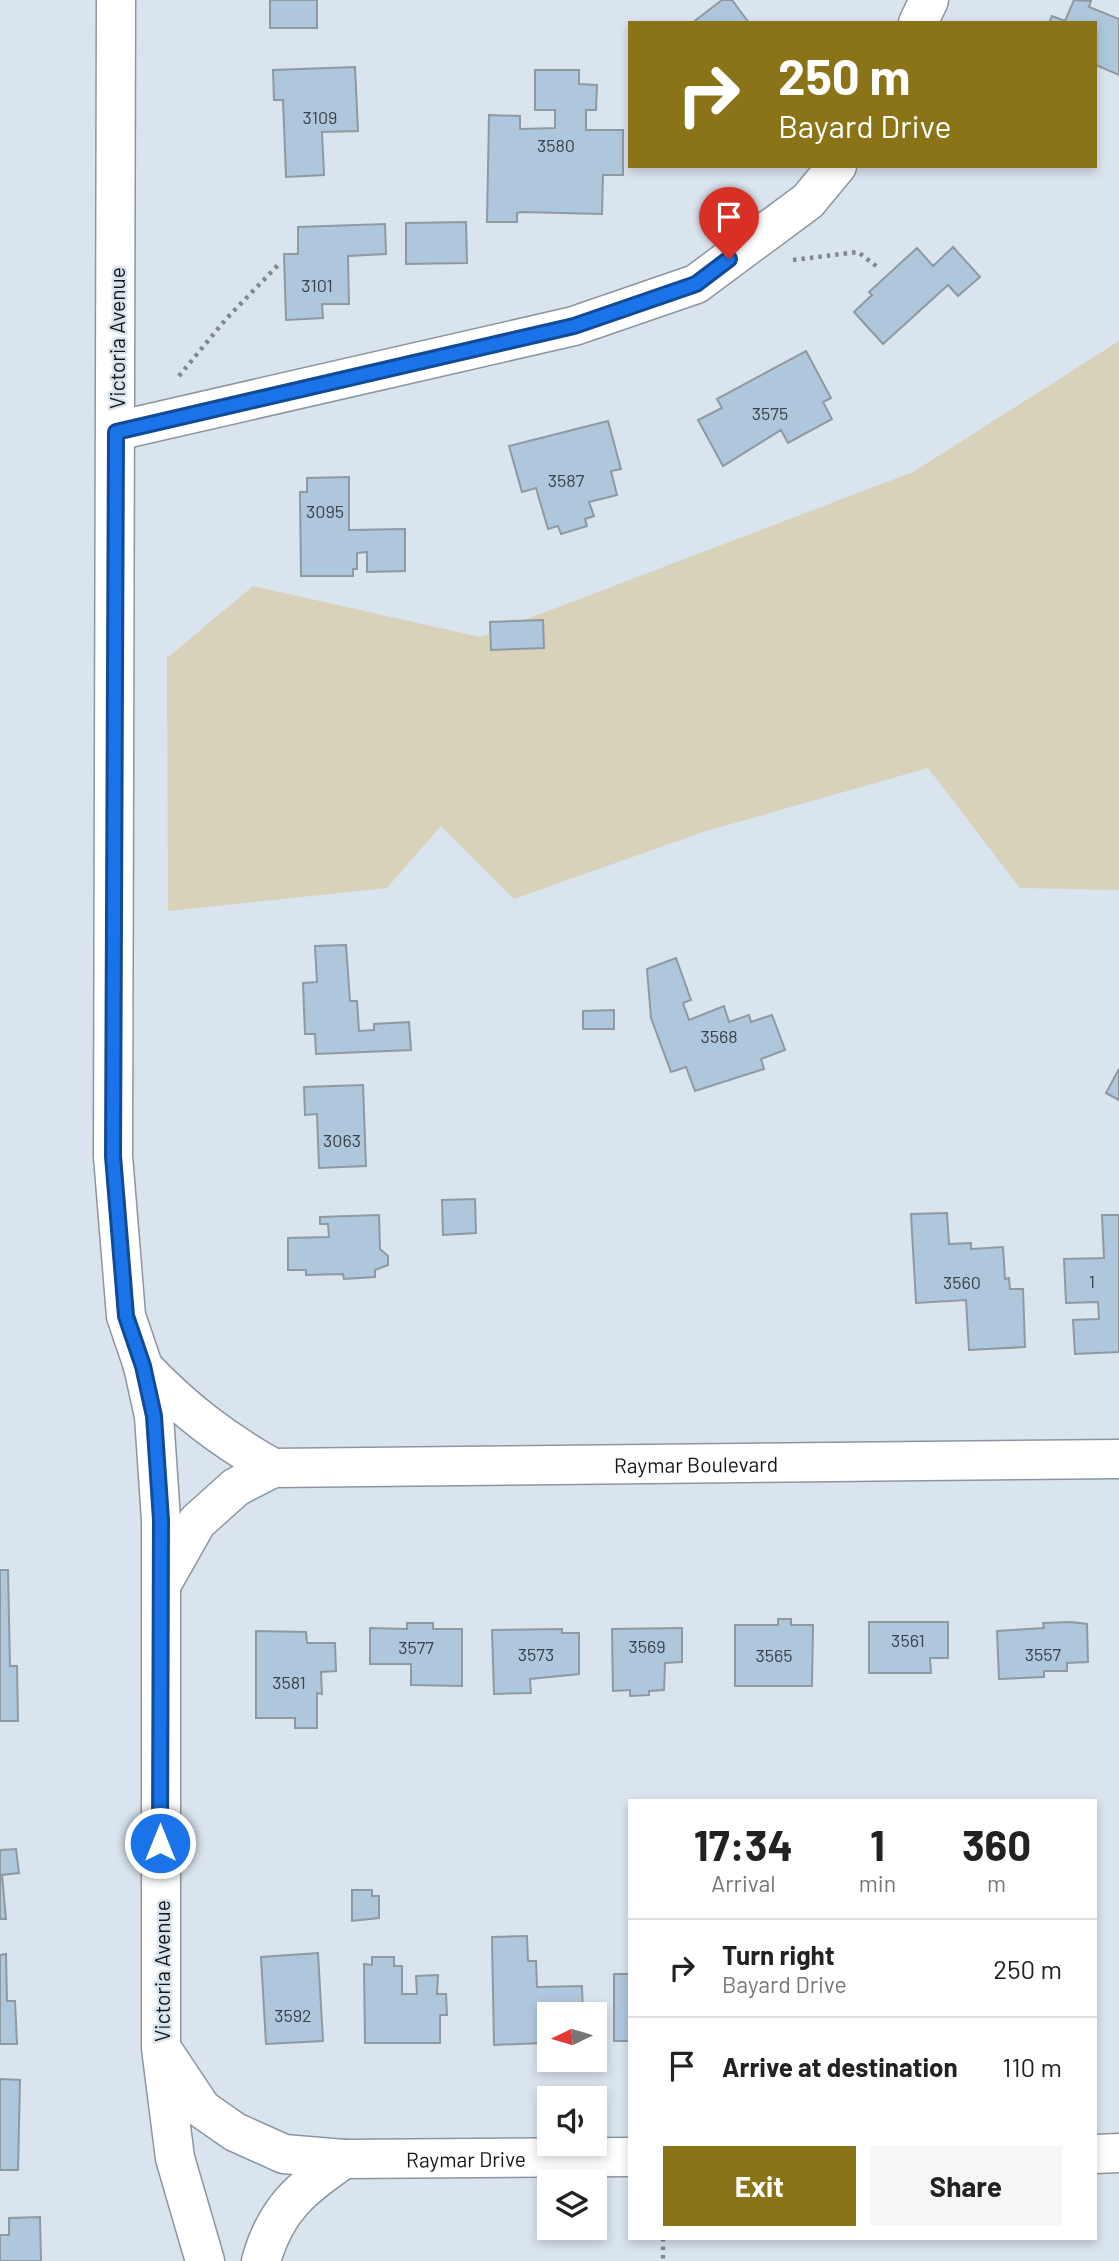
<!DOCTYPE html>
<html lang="en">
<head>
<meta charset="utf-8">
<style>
  :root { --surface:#fff; --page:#f6f6f6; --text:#222; --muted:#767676; --line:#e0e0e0; --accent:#8b7417 }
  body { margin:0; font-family:Barlow,sans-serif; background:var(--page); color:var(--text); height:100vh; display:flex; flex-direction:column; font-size:26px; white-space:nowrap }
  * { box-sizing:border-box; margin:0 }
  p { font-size:23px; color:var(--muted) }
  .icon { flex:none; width:38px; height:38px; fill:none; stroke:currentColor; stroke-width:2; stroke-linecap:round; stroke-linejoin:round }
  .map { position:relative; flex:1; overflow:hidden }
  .panel { position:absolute; left:628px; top:1799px; width:469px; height:441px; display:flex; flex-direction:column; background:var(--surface); border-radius:0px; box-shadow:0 4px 10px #0003 }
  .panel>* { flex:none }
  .banner { position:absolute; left:628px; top:21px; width:469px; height:147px; border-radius:0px; box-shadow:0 4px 10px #0003; background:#8b7417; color:#fff; overflow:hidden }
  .needle { width:46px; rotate:265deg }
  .buttons { position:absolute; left:537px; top:2002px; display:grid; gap:14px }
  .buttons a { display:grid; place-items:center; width:70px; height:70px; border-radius:0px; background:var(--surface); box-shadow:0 4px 10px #0003; font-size:35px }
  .pin { position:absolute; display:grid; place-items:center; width:60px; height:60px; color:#fff; margin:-72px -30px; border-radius:50% 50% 50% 0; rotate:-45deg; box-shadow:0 0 7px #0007 }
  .pin .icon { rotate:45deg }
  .me { position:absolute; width:77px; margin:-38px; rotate:0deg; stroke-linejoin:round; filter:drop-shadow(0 0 5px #0008) }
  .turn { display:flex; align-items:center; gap:24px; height:147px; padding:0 35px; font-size:32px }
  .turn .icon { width:91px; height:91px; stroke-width:2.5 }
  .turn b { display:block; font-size:49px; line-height:60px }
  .eta { display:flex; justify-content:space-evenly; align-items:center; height:119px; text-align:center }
  .eta b { font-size:42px; font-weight:700; line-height:49px }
  .button { display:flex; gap:14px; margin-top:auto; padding:14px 35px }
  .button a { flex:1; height:80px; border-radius:0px; background:var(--accent); color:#fff; font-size:28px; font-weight:700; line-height:80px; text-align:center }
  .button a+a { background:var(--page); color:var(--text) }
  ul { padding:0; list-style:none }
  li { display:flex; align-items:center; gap:21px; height:98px; padding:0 35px; border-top:2px solid var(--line) }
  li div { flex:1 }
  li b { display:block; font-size:26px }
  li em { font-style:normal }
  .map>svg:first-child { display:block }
  .green { fill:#d8d2bb }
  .building { fill:#afc7dd; stroke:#8f99a2; stroke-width:2 }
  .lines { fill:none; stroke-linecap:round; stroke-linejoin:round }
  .minor-casing { stroke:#8d96a0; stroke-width:41 }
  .path { stroke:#81888f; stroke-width:4.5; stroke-dasharray:3.5 5; stroke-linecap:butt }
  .minor { stroke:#fff; stroke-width:38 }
  .route-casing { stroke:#114b97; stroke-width:18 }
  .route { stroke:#1a73e8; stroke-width:12 }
  .labels { text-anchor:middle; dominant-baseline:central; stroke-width:5; stroke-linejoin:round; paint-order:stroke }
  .number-label { font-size:18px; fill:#39424a }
  .street-label { font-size:21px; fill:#121619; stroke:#dae4ee }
</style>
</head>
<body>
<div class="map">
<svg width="1119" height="2261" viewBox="0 0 1119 2261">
  <rect width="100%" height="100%" fill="#dae4ee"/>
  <!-- green -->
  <path class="green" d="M 1119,341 L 1119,890 L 1020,888 L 928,768 L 703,832 L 514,899 L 441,826 L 387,888 L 168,911 L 167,658 L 253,586 L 480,637 L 913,472 Z"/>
  <!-- building -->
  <path class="building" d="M 270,0 L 317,0 L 317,28 L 270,28 Z
    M 722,0 L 732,0 L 749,23 L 692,23 Z
    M 1074,0 L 1091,1 L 1089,7 L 1119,19 L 1119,75 L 1096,65 L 1096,23 L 1049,23 L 1052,16 L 1065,21 Z
    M 355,67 L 358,131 L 322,132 L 324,175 L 286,177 L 283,100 L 274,100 L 273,70 Z
    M 535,70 L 579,70 L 579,84 L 597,85 L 596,110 L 586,110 L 586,130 L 623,130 L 623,175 L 603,175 L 602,214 L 521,212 L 517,213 L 517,222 L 487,222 L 489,115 L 520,116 L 520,129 L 555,128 L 555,110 L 535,110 Z
    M 466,222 L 467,263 L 406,264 L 406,223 Z
    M 385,224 L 386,254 L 348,256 L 349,304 L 322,304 L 323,318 L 286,320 L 284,254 L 298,254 L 298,227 Z
    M 953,247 L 980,277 L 958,296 L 948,285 L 883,344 L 854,312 L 872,295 L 869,292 L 917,248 L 933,266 Z
    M 806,351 L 831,398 L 823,402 L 832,419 L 788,443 L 781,430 L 723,466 L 698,420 L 722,408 L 717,399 Z
    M 608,421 L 621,469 L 611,471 L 617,495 L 589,502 L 594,516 L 585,519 L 587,526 L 561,534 L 558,526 L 548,529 L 536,488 L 522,492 L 509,446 Z
    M 349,477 L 349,530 L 405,529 L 405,571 L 367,572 L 367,552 L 357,553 L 357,569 L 353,569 L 353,576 L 301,576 L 300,492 L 307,492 L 307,478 Z
    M 543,620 L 544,648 L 491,650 L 490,622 Z
    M 346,945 L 350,1001 L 357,1001 L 359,1031 L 374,1030 L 374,1024 L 409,1022 L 411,1050 L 316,1054 L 315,1034 L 305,1034 L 303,983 L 317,982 L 315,946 Z
    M 676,958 L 691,1000 L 683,1003 L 689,1020 L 724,1006 L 729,1022 L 749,1015 L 751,1022 L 772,1015 L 785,1050 L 761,1059 L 764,1069 L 695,1091 L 686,1067 L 671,1072 L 651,1018 L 647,969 Z
    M 614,1010 L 614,1029 L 583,1029 L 583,1011 Z
    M 1119,1069 L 1119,1100 L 1106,1093 Z
    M 363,1085 L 366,1166 L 319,1168 L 317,1114 L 305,1115 L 304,1087 Z
    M 475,1199 L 476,1233 L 443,1235 L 442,1200 Z
    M 947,1213 L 949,1244 L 971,1243 L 971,1249 L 1003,1247 L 1005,1279 L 1009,1278 L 1010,1289 L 1023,1289 L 1025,1347 L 969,1350 L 966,1300 L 916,1303 L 911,1214 Z
    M 379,1215 L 380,1249 L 388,1256 L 388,1265 L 375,1270 L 375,1277 L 344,1279 L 343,1274 L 306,1275 L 306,1270 L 288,1270 L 288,1238 L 329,1237 L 328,1224 L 320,1224 L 320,1217 Z
    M 1102,1215 L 1119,1215 L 1119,1352 L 1075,1354 L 1073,1320 L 1099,1319 L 1098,1302 L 1066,1303 L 1064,1259 L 1104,1258 Z
    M 0,1570 L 8,1570 L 10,1666 L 17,1666 L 18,1721 L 0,1721 Z
    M 778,1619 L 791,1619 L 791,1625 L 813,1625 L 812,1686 L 735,1686 L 735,1625 L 778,1625 Z
    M 869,1622 L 948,1622 L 948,1658 L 930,1658 L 931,1673 L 869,1673 Z
    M 1071,1622 L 1087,1624 L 1088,1662 L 1067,1663 L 1067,1671 L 1044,1671 L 1044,1677 L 999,1679 L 997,1631 L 1044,1628 L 1043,1623 Z
    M 407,1623 L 433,1623 L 433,1629 L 462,1629 L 462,1686 L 411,1685 L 411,1664 L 370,1664 L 370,1628 L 407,1629 Z
    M 682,1628 L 682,1662 L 665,1663 L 664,1690 L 649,1691 L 649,1695 L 630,1696 L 630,1690 L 613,1691 L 612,1629 Z
    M 562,1629 L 562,1633 L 579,1633 L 579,1674 L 530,1679 L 531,1693 L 494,1694 L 492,1630 Z
    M 256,1631 L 306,1632 L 307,1643 L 335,1643 L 336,1671 L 321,1672 L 322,1694 L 317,1693 L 317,1728 L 295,1728 L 295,1718 L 256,1718 Z
    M 16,1849 L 19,1873 L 2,1875 L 6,1919 L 0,1919 L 0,1850 Z
    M 352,1890 L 372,1890 L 372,1896 L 379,1896 L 379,1918 L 352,1921 Z
    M 527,1936 L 528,1961 L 536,1961 L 537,1987 L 582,1986 L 583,2014 L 550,2014 L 550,2040 L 542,2040 L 542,2043 L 494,2045 L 492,1937 Z
    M 318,1953 L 323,2041 L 266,2044 L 261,1957 Z
    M 6,1954 L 7,2001 L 15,2001 L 17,2044 L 0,2044 L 0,1955 Z
    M 372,1957 L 394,1957 L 394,1966 L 402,1966 L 402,1994 L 417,1994 L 416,1976 L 438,1975 L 437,1994 L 446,1994 L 447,2015 L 440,2015 L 440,2043 L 365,2043 L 364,1964 L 372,1965 Z
    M 614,1974 L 630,1974 L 630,2041 L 614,2041 Z
    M 0,2079 L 20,2080 L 18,2170 L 0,2170 Z
    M 40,2217 L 41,2261 L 0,2261 L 0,2235 L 9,2235 L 9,2218 Z"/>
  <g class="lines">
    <defs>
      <g id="minor">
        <path d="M 116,0 L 113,1156 L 126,1316 L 143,1366 L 154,1416 L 161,1520 L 161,2048 L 175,2158 L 205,2261"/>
        <path d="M 918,23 L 929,0"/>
        <path d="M 116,431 L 574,326 L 696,284 L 808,201 L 837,166"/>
        <path d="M 143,1367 C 184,1410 222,1439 273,1468"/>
        <path id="s1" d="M 163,1582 L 197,1522 L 236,1487 L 273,1468 L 1119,1459"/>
        <path id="s2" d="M 166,2055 L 202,2109 L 235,2132 L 284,2154 L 344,2159 L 630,2157"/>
        <path d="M 1096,2154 L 1119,2153"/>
        <path d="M 261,2261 C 276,2208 301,2189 344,2159"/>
      </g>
    </defs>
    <!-- minor casing -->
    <use href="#minor" class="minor-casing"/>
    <!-- path -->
    <path class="path" d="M 793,260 L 858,252 L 880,269
      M 179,376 L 226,319 L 281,262
      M 663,2238 L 663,2261"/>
    <!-- minor -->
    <use href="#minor" class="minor"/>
  </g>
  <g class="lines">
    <defs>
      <path id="route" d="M 160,1843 L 161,1520 L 154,1416 L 143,1366 L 126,1316 L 113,1156 L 116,432 L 574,326 L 696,284 L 729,259"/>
    </defs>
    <!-- route casing -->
    <use href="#route" class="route-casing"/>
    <!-- route -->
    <use href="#route" class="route"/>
  </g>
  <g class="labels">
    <!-- number labels -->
    <g class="number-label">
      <text x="320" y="117">3109</text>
      <text x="556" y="145">3580</text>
      <text x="317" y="285">3101</text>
      <text x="770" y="413">3575</text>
      <text x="566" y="480">3587</text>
      <text x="325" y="511">3095</text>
      <text x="719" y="1036">3568</text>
      <text x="342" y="1140">3063</text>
      <text x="1092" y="1281">1</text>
      <text x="962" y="1282">3560</text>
      <text x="908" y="1640">3561</text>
      <text x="647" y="1646">3569</text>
      <text x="416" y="1647">3577</text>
      <text x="536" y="1654">3573</text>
      <text x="1043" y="1654">3557</text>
      <text x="774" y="1655">3565</text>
      <text x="289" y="1682">3581</text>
      <text x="293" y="2015">3592</text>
    </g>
    <!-- street labels -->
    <g class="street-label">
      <text transform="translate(116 338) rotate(-90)">Victoria Avenue</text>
      <text stroke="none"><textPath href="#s1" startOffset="586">Raymar Boulevard</textPath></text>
      <text transform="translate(161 1971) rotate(-90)">Victoria Avenue</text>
      <text stroke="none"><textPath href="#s2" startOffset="341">Raymar Drive</textPath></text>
    </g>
  </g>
</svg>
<div class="buttons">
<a><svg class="needle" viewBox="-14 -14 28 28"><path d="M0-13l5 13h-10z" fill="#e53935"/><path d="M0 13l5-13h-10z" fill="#767676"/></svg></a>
<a><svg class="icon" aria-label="sound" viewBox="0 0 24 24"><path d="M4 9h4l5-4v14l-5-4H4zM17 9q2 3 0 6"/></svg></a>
<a><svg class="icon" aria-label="layers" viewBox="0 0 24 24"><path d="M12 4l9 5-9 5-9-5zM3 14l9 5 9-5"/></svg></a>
</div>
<div class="pin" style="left:729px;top:259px;background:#d93025"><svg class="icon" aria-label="arrive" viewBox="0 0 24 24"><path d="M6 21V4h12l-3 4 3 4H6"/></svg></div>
<svg class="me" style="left:160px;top:1843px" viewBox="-20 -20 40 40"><circle r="17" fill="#1a73e8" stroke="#fff" stroke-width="3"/><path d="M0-11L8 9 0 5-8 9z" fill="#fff"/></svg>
<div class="banner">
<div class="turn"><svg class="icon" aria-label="right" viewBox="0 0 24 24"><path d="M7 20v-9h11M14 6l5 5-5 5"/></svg><div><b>250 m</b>Bayard Drive</div></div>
</div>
<section class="panel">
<div class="eta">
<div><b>17:34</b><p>Arrival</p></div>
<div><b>1</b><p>min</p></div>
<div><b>360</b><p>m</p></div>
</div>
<ul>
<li><svg class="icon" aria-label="right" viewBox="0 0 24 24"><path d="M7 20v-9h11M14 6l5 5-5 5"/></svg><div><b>Turn right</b><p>Bayard Drive</p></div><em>250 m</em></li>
<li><svg class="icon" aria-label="arrive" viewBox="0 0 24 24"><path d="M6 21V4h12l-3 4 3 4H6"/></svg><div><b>Arrive at destination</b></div><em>110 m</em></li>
</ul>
<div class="button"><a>Exit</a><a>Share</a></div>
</section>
</div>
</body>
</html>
